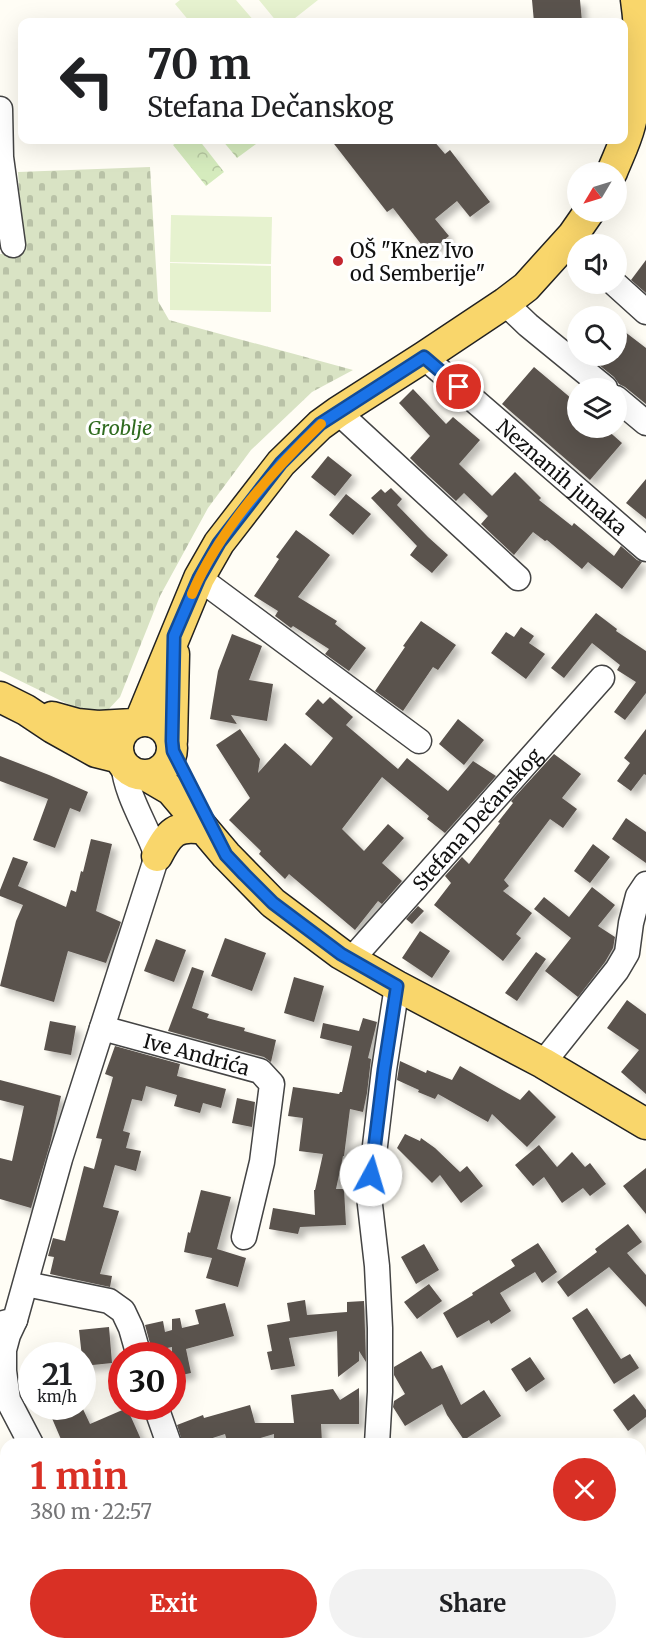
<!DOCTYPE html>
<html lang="en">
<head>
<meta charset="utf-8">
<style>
  :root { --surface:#fff; --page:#f2f2f2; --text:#202124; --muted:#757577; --accent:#d93025 }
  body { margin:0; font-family:Merriweather,serif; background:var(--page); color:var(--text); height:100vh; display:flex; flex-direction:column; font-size:22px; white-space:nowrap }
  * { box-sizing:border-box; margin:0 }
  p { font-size:20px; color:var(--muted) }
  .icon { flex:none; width:33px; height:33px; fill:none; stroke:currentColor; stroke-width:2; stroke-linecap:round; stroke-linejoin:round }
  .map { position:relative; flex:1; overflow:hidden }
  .side { position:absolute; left:0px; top:1438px; width:646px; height:212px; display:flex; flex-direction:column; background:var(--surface); border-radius:18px 18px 0 0; box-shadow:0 6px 24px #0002 }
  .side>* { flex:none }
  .hud { position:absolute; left:18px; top:18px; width:610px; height:126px; border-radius:12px; box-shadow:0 6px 24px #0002; background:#fff; color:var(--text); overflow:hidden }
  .needle { width:39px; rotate:232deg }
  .controls { position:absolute; left:567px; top:162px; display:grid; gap:12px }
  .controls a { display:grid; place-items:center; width:60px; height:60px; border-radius:50%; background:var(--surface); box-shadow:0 6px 24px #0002; font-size:30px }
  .speed { position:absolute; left:18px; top:1342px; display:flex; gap:12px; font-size:30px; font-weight:700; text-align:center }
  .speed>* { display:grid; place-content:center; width:78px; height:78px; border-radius:50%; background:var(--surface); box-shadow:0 6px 24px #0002; line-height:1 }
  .speed small { font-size:15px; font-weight:400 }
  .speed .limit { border:9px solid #d22; background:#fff; color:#111 }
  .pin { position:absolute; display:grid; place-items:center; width:51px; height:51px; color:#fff; margin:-26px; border:3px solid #fff; border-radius:50%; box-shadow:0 2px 6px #0007 }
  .me { position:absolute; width:66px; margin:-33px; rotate:6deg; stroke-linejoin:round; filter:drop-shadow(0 0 4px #0008) }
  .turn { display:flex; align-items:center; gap:21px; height:126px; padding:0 30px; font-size:27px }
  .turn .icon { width:78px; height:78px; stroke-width:2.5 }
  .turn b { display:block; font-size:42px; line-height:51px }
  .round { display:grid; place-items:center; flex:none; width:63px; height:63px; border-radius:32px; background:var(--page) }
  .overview { display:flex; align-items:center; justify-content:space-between; height:102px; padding:0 30px }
  h1 { font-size:36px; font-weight:700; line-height:45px; color:var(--accent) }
  .primary-button { display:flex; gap:12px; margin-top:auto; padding:12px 30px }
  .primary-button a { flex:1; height:69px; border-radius:36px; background:var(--accent); color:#fff; font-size:24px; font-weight:700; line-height:69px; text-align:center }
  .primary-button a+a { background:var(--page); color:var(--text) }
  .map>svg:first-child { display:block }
  .cemetery { fill:url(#cemetery-stones) }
  .park { fill:url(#park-crowns) }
  .pitch { fill:#e6f2cf }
  .building { fill:#5a524d; filter:url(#shadow) }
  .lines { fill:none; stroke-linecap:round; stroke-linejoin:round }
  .minor-casing { stroke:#444; stroke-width:27 }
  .major-casing { stroke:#222; stroke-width:33 }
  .minor { stroke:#fff; stroke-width:24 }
  .major { stroke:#f9d66b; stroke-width:30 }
  .route-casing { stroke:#114b97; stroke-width:15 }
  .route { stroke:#1a73e8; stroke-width:10 }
  .slow { stroke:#f59e0b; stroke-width:10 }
  .poi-dot { fill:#c4262e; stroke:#fff; stroke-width:2 }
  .labels { text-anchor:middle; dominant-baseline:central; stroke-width:6; stroke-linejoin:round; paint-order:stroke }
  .poi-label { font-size:20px; fill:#111; stroke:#fff; text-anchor:start }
  .park-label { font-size:20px; font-style:italic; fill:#2f6b1f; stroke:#fff }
  .street-label { font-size:20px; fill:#111; stroke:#fff }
</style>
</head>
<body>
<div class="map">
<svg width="646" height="1649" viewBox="0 0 646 1649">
  <defs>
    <pattern id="cemetery-stones" width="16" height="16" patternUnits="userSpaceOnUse" patternTransform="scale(1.5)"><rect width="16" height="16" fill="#d9e3c4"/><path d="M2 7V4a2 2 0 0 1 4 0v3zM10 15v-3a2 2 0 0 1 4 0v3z" fill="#b9c2a7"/></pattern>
    <pattern id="park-crowns" width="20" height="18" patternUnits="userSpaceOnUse" patternTransform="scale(1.5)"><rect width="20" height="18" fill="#d5ebbd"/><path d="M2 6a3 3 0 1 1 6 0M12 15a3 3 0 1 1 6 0" fill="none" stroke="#b6c8a1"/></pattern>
    <filter id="shadow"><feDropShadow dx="5.5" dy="5.5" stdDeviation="3" flood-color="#0004"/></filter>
  </defs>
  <rect width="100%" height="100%" fill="#fffdf5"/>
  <!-- cemetery -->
  <path class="cemetery" d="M 150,167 L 158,301 L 169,320 L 353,370 L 312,392 L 251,450 L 208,508 L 160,596 L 120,697 L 107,711 L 84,712 L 0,671 L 0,254 L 23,254 L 18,172 Z"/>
  <!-- park -->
  <path class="park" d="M 180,140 L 199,140 L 224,172 L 206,186 L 173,145 Z
    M 222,140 L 252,140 L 256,144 L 237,158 Z"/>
  <!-- pitch -->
  <path class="pitch" d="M 180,0 L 236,0 L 255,22 L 190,22 L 175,4 Z
    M 259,0 L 318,0 L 290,22 L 277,22 Z
    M 171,215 L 272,217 L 271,264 L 170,262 Z
    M 170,263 L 271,266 L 271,312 L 170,310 Z"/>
  <!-- building -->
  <path class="building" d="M 532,0 L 580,0 L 582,22 L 534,22 Z
    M 331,140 L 433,140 L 445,154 L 450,150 L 490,202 L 470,217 L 457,201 L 435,219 L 449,236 L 428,253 L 393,208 L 387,212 Z
    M 646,260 L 646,293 L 631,280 Z
    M 616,325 L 646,348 L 646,404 L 625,387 L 619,384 L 614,377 L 588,356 L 616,356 Z
    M 534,367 L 578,404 L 578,428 L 605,428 L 622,443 L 590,480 L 502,404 Z
    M 413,389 L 446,424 L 453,417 L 480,440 L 459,464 L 492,496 L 515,472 L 541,498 L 539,500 L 572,526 L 574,523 L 614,556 L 621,546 L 637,560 L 642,562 L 622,589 L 588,562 L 582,569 L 547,540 L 545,541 L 533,532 L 514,555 L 481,524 L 488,516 L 464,493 L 456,501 L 418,466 L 410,458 L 430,436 L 399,403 Z
    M 328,456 L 352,475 L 335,496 L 311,477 Z
    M 646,479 L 646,519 L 626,503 Z
    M 391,488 L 402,499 L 397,505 L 428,537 L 448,555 L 432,573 L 410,555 L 417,546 L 371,498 L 381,489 L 385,493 Z
    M 346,494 L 371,514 L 353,535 L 329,515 Z
    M 296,530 L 330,555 L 298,597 L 337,621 L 335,624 L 366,648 L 349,671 L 325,654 L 329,649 L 293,626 L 291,628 L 275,616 L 278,611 L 254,596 L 279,559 L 276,557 Z
    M 596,613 L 617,629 L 616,631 L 646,651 L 646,693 L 625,720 L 614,712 L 636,682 L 617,670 L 620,665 L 592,643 L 564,678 L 551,668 Z
    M 421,621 L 456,645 L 438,670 L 433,667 L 403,711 L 375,691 L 405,647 L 403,646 Z
    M 521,627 L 534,636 L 529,643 L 545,654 L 526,679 L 491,653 L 506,632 L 514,637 Z
    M 232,634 L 262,646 L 249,680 L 273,684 L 267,721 L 231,715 L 237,724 L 210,719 L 218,671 Z
    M 330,697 L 353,717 L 346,725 L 398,769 L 407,758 L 448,791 L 473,761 L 496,776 L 445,833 L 427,819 L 429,816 L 382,777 L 342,829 L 364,851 L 388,824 L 404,838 L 382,863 L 402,881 L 382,904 L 378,901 L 355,930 L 289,874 L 285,879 L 259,854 L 261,851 L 229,820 L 250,798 L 216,745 L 240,729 L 260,759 L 258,773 L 285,743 L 311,766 L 333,738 L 305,714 L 318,699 L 323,704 Z
    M 458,719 L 484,740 L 464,765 L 439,744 Z
    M 646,729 L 646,775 L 644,774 L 631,791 L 617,781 L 630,763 L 624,758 Z
    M 554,754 L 581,774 L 562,798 L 577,809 L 563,828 L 550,819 L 504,880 L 509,886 L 503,891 L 532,913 L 516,934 L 521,938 L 503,961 L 434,905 L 451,883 L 445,876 L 462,857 L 469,864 L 500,823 L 498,822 L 513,803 L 511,801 Z
    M 0,756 L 49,775 L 88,792 L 80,812 L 70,808 L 55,848 L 33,840 L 48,799 L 0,781 Z
    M 626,818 L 646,832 L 646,863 L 612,839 Z
    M 91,839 L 112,844 L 96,911 L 121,922 L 106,963 L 68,951 L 54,1002 L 0,986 L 16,921 L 23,905 L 0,896 L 0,890 L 13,857 L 28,862 L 18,886 L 66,907 L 71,890 L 76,892 L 81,871 L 83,872 Z
    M 593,844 L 610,857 L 590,883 L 574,871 Z
    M 592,887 L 615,905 L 598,926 L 615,937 L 613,948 L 605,962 L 578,997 L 545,971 L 571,938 L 534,909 L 544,897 L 569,917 Z
    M 418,906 L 424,911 L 412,924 L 406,919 Z
    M 420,931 L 450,951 L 432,978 L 402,958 Z
    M 225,938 L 266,953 L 252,991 L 211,976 Z
    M 156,939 L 186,950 L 174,982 L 144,971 Z
    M 536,952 L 546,959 L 517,1001 L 505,993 Z
    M 192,967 L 204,971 L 192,1008 L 209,1014 L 207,1018 L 245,1028 L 244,1031 L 276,1040 L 271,1062 L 264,1057 L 168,1031 Z
    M 294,977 L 324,986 L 314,1022 L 284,1013 Z
    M 627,1000 L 646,1014 L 646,1094 L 621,1072 L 639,1050 L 607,1028 Z
    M 363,1018 L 377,1022 L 368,1058 L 371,1059 L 367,1093 L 363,1112 L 350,1109 L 344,1156 L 343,1156 L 336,1189 L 344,1189 L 346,1225 L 300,1227 L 298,1234 L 269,1229 L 273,1208 L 315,1215 L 314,1190 L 315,1190 L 323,1154 L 299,1151 L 303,1118 L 288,1116 L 293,1087 L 339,1094 L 340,1092 L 342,1092 L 352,1046 L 320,1038 L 323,1023 L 359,1031 Z
    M 50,1021 L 76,1026 L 71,1055 L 44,1050 Z
    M 115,1046 L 180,1064 L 177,1076 L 226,1089 L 221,1108 L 203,1103 L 200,1113 L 174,1106 L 177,1095 L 146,1086 L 142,1101 L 132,1099 L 123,1131 L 130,1133 L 126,1148 L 141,1151 L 136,1171 L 115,1165 L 103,1207 L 119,1211 L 100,1274 L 112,1276 L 110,1287 L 50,1274 L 54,1257 L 48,1256 L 53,1238 L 65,1241 L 84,1166 L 94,1169 L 102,1139 L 96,1138 L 113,1077 L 105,1074 Z
    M 400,1061 L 426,1073 L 427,1070 L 452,1080 L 460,1066 L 520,1100 L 529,1090 L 556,1117 L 527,1147 L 492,1114 L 488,1122 L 438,1094 L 435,1099 L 418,1092 L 419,1090 L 397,1080 Z
    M 0,1080 L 61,1096 L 50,1144 L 31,1208 L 0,1199 L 0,1158 L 12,1161 L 24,1106 L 0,1100 Z
    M 237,1098 L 255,1102 L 252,1127 L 232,1123 Z
    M 405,1134 L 420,1141 L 421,1138 L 435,1148 L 460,1172 L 467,1166 L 483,1186 L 461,1203 L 440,1175 L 432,1183 L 397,1148 Z
    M 539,1145 L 557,1167 L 572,1152 L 585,1167 L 590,1163 L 606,1184 L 590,1196 L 583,1188 L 562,1203 L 544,1177 L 533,1186 L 515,1165 Z
    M 646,1168 L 646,1214 L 623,1186 Z
    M 201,1190 L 231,1197 L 217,1249 L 246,1258 L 238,1287 L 206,1278 L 212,1258 L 184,1252 L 188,1232 L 190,1233 Z
    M 628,1224 L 642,1242 L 627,1253 L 646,1275 L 646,1307 L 609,1267 L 568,1297 L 557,1282 L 597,1252 L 595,1249 Z
    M 538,1243 L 557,1272 L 542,1283 L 535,1272 L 500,1293 L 511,1311 L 491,1324 L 489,1320 L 457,1338 L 443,1313 L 473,1295 L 472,1293 L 515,1266 L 511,1260 Z
    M 424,1244 L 439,1270 L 416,1284 L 401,1257 Z
    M 429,1284 L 442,1301 L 417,1319 L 404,1302 Z
    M 305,1300 L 307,1315 L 347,1312 L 347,1302 L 364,1301 L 366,1362 L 359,1351 L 359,1361 L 338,1377 L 337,1331 L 289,1338 L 295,1366 L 271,1370 L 267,1352 L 272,1351 L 267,1325 L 290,1321 L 287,1303 Z
    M 225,1303 L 234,1336 L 186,1349 L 191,1373 L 172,1377 L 172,1347 L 152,1351 L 145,1325 L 163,1321 L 165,1332 L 172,1330 L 172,1319 L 180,1318 L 182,1328 L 199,1324 L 195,1310 Z
    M 587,1308 L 621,1359 L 630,1354 L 639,1368 L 614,1384 L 572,1318 Z
    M 109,1327 L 112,1363 L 83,1366 L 79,1330 Z
    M 421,1351 L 432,1369 L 442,1365 L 461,1405 L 484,1390 L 501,1416 L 464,1440 L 447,1415 L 442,1404 L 405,1426 L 393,1407 L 394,1401 L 405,1394 L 394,1375 L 394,1367 Z
    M 530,1357 L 545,1379 L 526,1392 L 511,1369 Z
    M 359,1388 L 359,1424 L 321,1424 L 322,1443 L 274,1444 L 274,1434 L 240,1444 L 228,1444 L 225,1434 L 194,1444 L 183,1444 L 177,1425 L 203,1415 L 204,1418 L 250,1405 L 255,1423 L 294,1423 L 291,1395 L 333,1389 L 340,1400 Z
    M 634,1394 L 646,1410 L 646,1417 L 628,1431 L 613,1410 Z
    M 73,1407 L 82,1407 L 90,1424 L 127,1408 L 143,1444 L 63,1444 L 51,1416 Z"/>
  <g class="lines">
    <defs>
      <g id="minor">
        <path d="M 0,109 L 1,157 L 13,245"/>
        <path d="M 615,284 L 646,312"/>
        <path d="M 505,303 L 528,325 L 605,388"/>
        <path id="s1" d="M 424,357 L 646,549"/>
        <path d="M 616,398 L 646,423"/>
        <path d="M 338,412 L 518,578"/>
        <path d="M 199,578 L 419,741"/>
        <path id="s2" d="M 351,960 L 602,678"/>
        <path id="s3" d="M 102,1028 L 260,1071 L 272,1084 L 262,1162 L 244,1237"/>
        <path d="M 543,1063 L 617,970 L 627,953 L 631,923 L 638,896 L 646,884"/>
        <path d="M 26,1284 L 109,1301 L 123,1311 L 131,1328 L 139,1356"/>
        <path d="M 15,1320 L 8,1335 L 4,1350 L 4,1371 L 8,1400 L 31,1444"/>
        <path d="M 0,1324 L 15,1320 L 60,1159 L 157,856 C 146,824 127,798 123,764"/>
        <path d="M 156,1407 L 169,1444"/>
        <path d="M 377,1444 L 380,1392 L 380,1328 L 377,1266 L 369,1196 L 384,1070 L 397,986"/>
        <path d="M 640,1473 L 646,1470"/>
        <path d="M 375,1644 L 376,1649"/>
      </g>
      <path id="major" d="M 612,172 C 618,157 626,141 630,125 C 641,84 642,42 636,0
        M 0,697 L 26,710 L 53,728 L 96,752 L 120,758
        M 52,717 L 77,724 L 98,726 L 133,724
        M118 748a27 27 0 1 1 54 0a27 27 0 1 1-54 0Z
        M 140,721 L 199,578 L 219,543 L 281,463 L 320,425 L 338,412 L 424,357 L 505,303 L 526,287 L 573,235 L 589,212
        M 172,741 L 174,654
        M 147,776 L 171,790 L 226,855 L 273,903 L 341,954 L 397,986 L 543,1063 L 646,1124
        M 157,856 C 169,833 176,824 204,829"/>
    </defs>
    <!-- minor casing -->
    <use href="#minor" class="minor-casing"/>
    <!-- major casing -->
    <use href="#major" class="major-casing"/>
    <!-- minor -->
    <use href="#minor" class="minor"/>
    <!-- major -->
    <use href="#major" class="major"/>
  </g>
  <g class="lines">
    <defs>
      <path id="route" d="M 371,1175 L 384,1070 L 397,986 L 341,954 L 273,903 L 244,874 L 226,855 L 173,751 L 172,741 L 174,636 L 199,578 L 219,543 L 281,463 L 320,424 L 424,357 L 459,387"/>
    </defs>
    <!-- route casing -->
    <use href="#route" class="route-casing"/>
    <!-- route -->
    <use href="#route" class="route"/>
    <!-- slow -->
    <path class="slow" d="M 192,594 C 219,530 271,472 321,424"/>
  </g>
  <!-- markers -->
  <circle class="poi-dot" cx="338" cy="261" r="6"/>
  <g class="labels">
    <!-- poi labels -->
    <g class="poi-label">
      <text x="350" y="250">OŠ "Knez Ivo<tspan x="350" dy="23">od Semberije"</tspan></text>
    </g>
    <!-- park labels -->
    <g class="park-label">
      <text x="120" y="427">Groblje</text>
    </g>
    <!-- street labels -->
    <g class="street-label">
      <text stroke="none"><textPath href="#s1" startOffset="183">Neznanih junaka</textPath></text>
      <text stroke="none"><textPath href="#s2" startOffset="189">Stefana Dečanskog</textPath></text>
      <text stroke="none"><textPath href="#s3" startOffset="98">Ive Andrića</textPath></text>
    </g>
  </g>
</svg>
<div class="controls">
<a><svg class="needle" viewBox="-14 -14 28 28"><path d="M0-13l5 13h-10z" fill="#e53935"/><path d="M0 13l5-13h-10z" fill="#757577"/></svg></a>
<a><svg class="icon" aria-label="sound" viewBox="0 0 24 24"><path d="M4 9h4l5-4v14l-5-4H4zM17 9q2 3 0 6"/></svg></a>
<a><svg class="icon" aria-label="search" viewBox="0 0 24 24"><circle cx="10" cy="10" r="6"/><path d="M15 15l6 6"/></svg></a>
<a><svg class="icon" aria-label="layers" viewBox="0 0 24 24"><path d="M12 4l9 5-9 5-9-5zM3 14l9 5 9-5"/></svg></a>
</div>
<div class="speed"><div>21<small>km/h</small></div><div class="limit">30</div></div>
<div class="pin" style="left:459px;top:387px;background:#d93025"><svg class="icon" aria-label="arrive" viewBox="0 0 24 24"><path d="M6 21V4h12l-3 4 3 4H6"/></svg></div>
<svg class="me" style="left:371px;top:1175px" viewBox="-20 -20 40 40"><circle r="19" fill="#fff"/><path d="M0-13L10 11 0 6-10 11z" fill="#1a73e8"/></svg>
<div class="hud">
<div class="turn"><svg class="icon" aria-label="left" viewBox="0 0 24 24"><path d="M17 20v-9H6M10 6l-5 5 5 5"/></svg><div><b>70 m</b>Stefana Dečanskog</div></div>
</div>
<section class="side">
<div class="overview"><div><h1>1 min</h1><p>380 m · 22:57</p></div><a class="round" style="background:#d93025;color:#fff"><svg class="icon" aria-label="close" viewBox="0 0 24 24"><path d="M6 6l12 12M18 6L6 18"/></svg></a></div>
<div class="primary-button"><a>Exit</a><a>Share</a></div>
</section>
</div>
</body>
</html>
